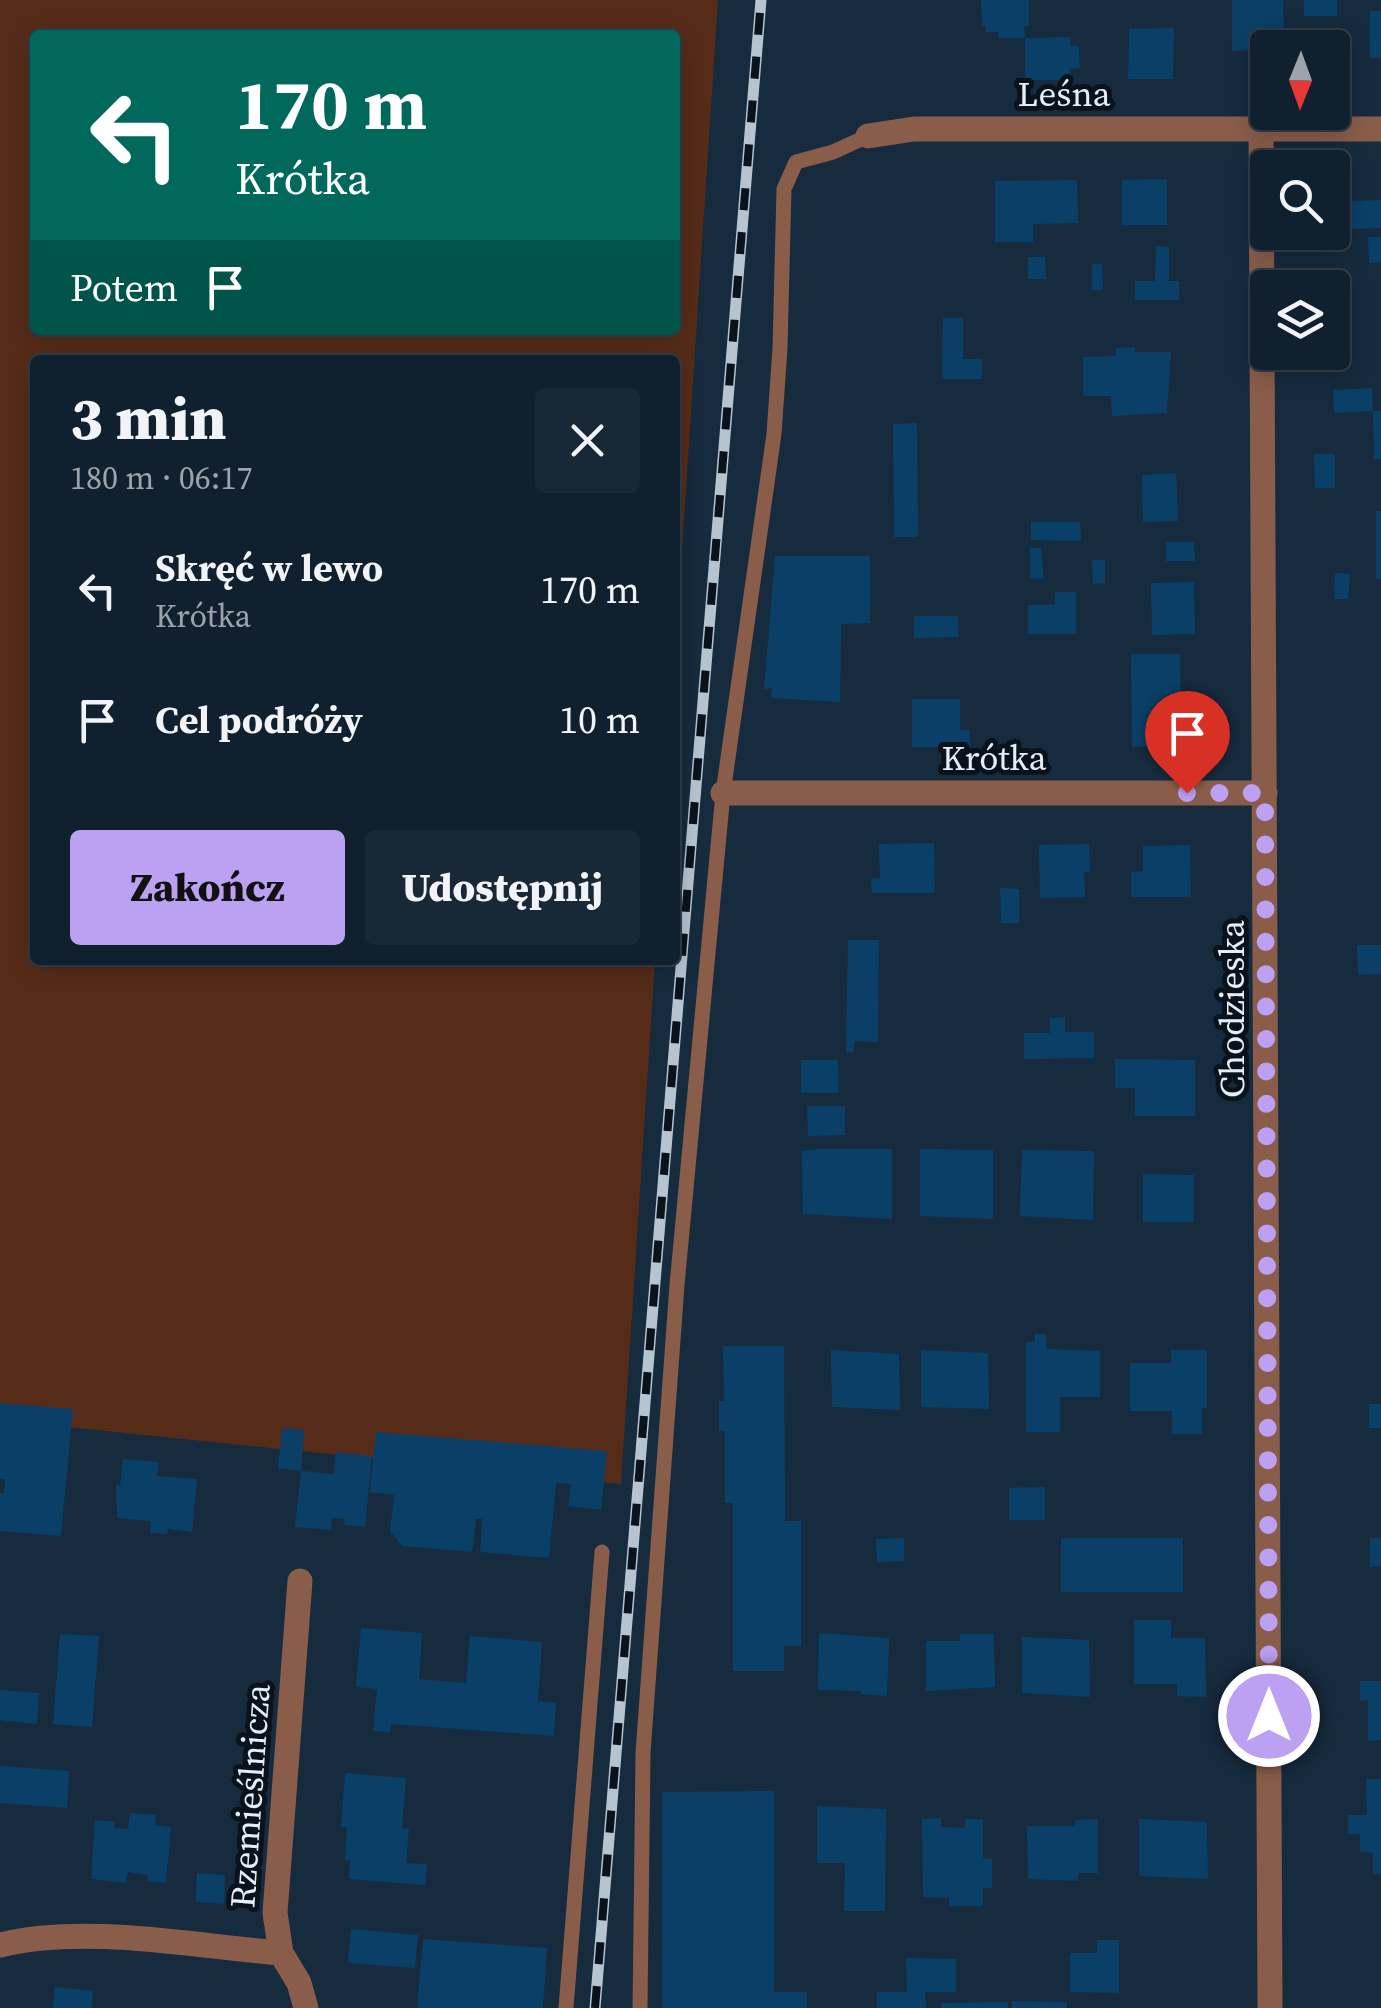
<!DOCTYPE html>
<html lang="pl">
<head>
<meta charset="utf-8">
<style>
  :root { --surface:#10202e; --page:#192836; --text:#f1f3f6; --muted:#9ca3aa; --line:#303e4a; --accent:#bca0f2 }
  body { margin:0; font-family:"Source Serif 4",serif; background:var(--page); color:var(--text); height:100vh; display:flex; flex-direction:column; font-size:38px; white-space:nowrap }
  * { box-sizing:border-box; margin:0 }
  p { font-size:32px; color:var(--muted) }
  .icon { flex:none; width:55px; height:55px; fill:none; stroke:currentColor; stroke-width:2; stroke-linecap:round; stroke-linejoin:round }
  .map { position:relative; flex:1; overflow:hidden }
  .sheet { position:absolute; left:30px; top:355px; width:650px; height:610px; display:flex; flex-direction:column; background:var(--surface); border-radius:10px; box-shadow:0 5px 25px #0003,0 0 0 2px var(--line) }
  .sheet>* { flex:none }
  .hud { position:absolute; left:30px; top:30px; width:650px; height:305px; border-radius:10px; box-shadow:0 5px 25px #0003,0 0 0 2px var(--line); background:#00695c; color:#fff; overflow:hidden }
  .needle { width:65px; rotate:181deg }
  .controls { position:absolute; left:1250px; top:30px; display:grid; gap:20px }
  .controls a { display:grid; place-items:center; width:100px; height:100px; border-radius:10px; background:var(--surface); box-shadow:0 5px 25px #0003,0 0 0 2px var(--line); font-size:50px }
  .pin { position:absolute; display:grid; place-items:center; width:85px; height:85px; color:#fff; margin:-102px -42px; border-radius:50% 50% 50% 0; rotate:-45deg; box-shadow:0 0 10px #0007 }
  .pin .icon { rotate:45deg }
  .me { position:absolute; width:110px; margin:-55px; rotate:0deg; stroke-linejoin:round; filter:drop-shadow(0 0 8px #0008) }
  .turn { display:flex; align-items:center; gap:35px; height:210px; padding:0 40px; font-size:45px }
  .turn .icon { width:130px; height:130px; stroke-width:2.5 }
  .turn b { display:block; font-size:70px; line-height:85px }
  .then { display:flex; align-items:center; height:95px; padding:0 40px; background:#0003; gap:20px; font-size:38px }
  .round { display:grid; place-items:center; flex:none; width:105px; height:105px; border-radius:10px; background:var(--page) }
  .summary { display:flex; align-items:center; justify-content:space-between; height:170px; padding:0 40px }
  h1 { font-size:60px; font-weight:800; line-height:75px }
  .primary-button { display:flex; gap:20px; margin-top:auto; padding:20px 40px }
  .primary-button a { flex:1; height:115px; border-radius:10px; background:var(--accent); color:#111; font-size:40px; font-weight:800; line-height:115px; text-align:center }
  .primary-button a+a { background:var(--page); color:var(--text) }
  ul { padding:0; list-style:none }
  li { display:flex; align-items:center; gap:30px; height:130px; padding:0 40px }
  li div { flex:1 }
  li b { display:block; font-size:38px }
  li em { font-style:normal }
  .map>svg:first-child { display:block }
  .green { fill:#562c19; fill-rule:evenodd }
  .building { fill:#0a4067 }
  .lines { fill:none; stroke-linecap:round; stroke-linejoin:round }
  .service { stroke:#8a5d4a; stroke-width:15 }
  .minor { stroke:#8a5d4a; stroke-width:25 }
  .rail-casing { stroke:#b5c4d1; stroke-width:11 }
  .rail { stroke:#0a131b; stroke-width:8; stroke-dasharray:22; stroke-linecap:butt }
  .route { stroke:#bca0f2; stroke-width:18; stroke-dasharray:0 32.4 }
  .labels { text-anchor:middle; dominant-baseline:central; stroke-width:10; stroke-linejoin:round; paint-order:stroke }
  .street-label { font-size:35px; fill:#e2effb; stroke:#0a131b }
</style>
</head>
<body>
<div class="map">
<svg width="1381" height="2008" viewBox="0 0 1381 2008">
  <rect width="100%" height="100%" fill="#162b3e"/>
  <!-- green -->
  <path class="green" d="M 0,0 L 718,0 L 675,657 L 675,360 L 35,360 L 35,960 L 655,960 L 621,1484 L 0,1420 ZM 35,35 L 675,35 L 675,330 L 35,330 Z"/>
  <!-- building -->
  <path class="building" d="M 981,0 L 1029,0 L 1029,26 L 1024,26 L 1025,38 L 998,38 L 998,32 L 986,32 L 986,26 L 982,26 Z
    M 1232,0 L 1283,0 L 1284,43 L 1257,44 L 1257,50 L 1232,51 Z
    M 1304,0 L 1337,0 L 1337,16 L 1304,16 Z
    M 1370,11 L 1381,11 L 1381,58 L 1370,58 Z
    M 1174,28 L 1173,79 L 1128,79 L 1129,29 Z
    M 1070,37 L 1070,46 L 1079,46 L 1080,68 L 1070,69 L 1071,80 L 1025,80 L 1025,38 Z
    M 1167,179 L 1167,225 L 1122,225 L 1122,180 Z
    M 1077,180 L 1078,223 L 1033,224 L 1033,242 L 995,242 L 995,181 Z
    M 1381,200 L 1381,228 L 1352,229 L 1350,201 Z
    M 1368,237 L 1381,237 L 1381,262 L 1369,263 Z
    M 1156,246 L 1169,247 L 1169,281 L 1179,281 L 1179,300 L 1135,300 L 1135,281 L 1155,281 Z
    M 1028,257 L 1045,257 L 1046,279 L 1028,279 Z
    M 1092,264 L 1102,264 L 1103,290 L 1092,290 Z
    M 943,318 L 963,318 L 963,359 L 982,359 L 982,379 L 942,379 Z
    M 1135,347 L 1135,352 L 1171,352 L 1167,413 L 1112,416 L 1111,396 L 1083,396 L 1083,357 L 1116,356 L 1116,348 Z
    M 1372,388 L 1373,411 L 1334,413 L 1333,390 Z
    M 1373,411 L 1381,411 L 1381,459 L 1374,459 Z
    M 917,423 L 918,537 L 894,537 L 893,424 Z
    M 1314,454 L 1335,454 L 1335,488 L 1315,488 Z
    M 1176,473 L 1178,521 L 1143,522 L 1142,475 Z
    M 1376,511 L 1381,511 L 1381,579 L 1376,579 Z
    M 1031,522 L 1080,522 L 1081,541 L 1031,540 Z
    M 1166,542 L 1194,542 L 1195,561 L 1166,561 Z
    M 1030,548 L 1041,548 L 1044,579 L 1030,578 Z
    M 775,556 L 870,556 L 870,623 L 841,624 L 840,702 L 771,698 L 772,688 L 764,689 Z
    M 1092,560 L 1105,560 L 1105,583 L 1093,584 Z
    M 1335,573 L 1350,574 L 1348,599 L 1334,599 Z
    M 1194,582 L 1195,634 L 1152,635 L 1151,583 Z
    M 1055,592 L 1076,592 L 1076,634 L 1028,634 L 1028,605 L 1055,605 Z
    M 914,616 L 958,616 L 959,637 L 914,638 Z
    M 1131,654 L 1180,654 L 1181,713 L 1195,712 L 1196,746 L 1132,747 Z
    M 912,699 L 960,699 L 960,730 L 970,730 L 970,747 L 912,747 Z
    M 934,843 L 935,893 L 872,893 L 871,879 L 880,878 L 879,844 Z
    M 1089,844 L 1090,872 L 1084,872 L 1085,897 L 1040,898 L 1039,845 Z
    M 1190,845 L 1191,897 L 1131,897 L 1131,872 L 1143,871 L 1143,846 Z
    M 1000,888 L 1019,889 L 1019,923 L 1001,923 Z
    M 848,940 L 879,940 L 878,1042 L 854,1041 L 854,1052 L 846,1052 Z
    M 1357,945 L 1381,945 L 1381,974 L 1358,975 Z
    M 1065,1017 L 1065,1032 L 1094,1032 L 1094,1058 L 1024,1059 L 1024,1033 L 1050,1033 L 1050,1018 Z
    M 1115,1059 L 1195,1060 L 1195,1116 L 1135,1116 L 1135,1088 L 1115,1088 Z
    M 801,1060 L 838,1060 L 839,1093 L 801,1093 Z
    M 807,1106 L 845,1106 L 845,1135 L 808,1136 Z
    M 819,1149 L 892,1149 L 892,1219 L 803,1214 L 802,1151 Z
    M 920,1149 L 993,1150 L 993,1219 L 920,1216 Z
    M 1022,1150 L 1094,1151 L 1093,1220 L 1020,1216 Z
    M 1143,1174 L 1194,1175 L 1194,1222 L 1143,1222 Z
    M 1035,1334 L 1046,1334 L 1047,1349 L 1100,1351 L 1100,1397 L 1060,1397 L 1060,1432 L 1026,1432 L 1026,1342 L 1035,1342 Z
    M 723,1346 L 784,1346 L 785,1521 L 801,1521 L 801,1646 L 784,1646 L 784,1671 L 733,1671 L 733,1503 L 725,1503 L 725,1431 L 719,1431 L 719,1401 L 724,1401 Z
    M 831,1350 L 899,1354 L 900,1410 L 832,1407 Z
    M 921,1350 L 988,1353 L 989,1409 L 921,1407 Z
    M 1171,1350 L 1207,1350 L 1207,1408 L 1202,1408 L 1202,1434 L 1172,1434 L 1172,1411 L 1130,1411 L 1130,1363 L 1171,1363 Z
    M 0,1403 L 73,1409 L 61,1536 L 0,1531 L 0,1493 L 4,1493 L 5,1479 L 0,1479 Z
    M 1369,1404 L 1381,1404 L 1381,1428 L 1369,1428 Z
    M 282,1428 L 304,1430 L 301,1471 L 278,1468 Z
    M 376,1432 L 607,1451 L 601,1510 L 568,1506 L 571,1484 L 556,1483 L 549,1558 L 480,1552 L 482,1519 L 476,1519 L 472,1552 L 402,1546 L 390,1531 L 394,1495 L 370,1492 Z
    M 336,1452 L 372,1456 L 365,1527 L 344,1525 L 345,1519 L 332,1518 L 331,1530 L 295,1527 L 301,1471 L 334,1474 Z
    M 123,1459 L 159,1462 L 157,1476 L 197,1479 L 192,1532 L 168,1529 L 167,1534 L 150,1533 L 151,1521 L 117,1518 L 116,1485 L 120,1486 Z
    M 1045,1487 L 1045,1520 L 1009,1520 L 1009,1488 Z
    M 904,1538 L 904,1561 L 877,1562 L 876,1539 Z
    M 1061,1538 L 1183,1538 L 1183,1592 L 1061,1592 Z
    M 1370,1538 L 1381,1538 L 1381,1566 L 1370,1567 Z
    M 1134,1620 L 1171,1620 L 1171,1638 L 1205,1638 L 1206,1697 L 1177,1696 L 1177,1684 L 1134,1684 Z
    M 361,1628 L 422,1633 L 419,1679 L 466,1683 L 470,1636 L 542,1642 L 538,1701 L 556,1703 L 554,1736 L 391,1724 L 390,1732 L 373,1731 L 377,1689 L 356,1687 Z
    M 819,1633 L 889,1638 L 887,1696 L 861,1694 L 861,1691 L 818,1690 Z
    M 60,1634 L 99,1636 L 92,1727 L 53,1724 Z
    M 960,1634 L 994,1634 L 995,1687 L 926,1691 L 926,1641 L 960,1641 Z
    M 1022,1637 L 1089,1640 L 1090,1697 L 1022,1693 Z
    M 1360,1681 L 1381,1681 L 1381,1740 L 1368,1741 L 1368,1700 L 1360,1701 Z
    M 0,1690 L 39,1693 L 37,1724 L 0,1720 Z
    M 0,1766 L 69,1771 L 67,1808 L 0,1803 Z
    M 345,1773 L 406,1778 L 402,1828 L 409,1829 L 406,1863 L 427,1864 L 425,1885 L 349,1879 L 350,1860 L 345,1860 L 347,1827 L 341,1827 Z
    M 1366,1779 L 1381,1779 L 1381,1874 L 1373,1874 L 1373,1853 L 1360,1852 L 1360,1834 L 1348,1834 L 1348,1815 L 1367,1815 Z
    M 774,1791 L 774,1992 L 807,1992 L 807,2008 L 662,2008 L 662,1792 Z
    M 817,1806 L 886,1809 L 885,1911 L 844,1911 L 845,1863 L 817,1863 Z
    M 130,1813 L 156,1815 L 155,1825 L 171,1827 L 166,1883 L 147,1881 L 148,1875 L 128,1872 L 126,1883 L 91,1879 L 95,1820 L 115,1822 L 114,1828 L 128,1829 Z
    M 941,1818 L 941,1827 L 965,1828 L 965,1819 L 983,1819 L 983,1858 L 992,1859 L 992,1888 L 983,1888 L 983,1906 L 949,1906 L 949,1898 L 923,1897 L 922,1819 Z
    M 1098,1819 L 1098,1873 L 1078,1873 L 1078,1881 L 1028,1879 L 1027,1826 L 1075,1826 L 1075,1820 Z
    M 1139,1819 L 1207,1822 L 1208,1879 L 1139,1876 Z
    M 197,1873 L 225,1875 L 224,1904 L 196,1902 Z
    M 351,1929 L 418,1935 L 415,1968 L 348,1963 Z
    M 423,1939 L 547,1948 L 543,2008 L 417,2008 Z
    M 1097,1940 L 1119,1940 L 1119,1993 L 1070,1992 L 1070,1953 L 1097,1953 Z
    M 906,1958 L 956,1959 L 956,1992 L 925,1992 L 926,2008 L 877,2008 L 877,1992 L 907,1992 Z
    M 55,1987 L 93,1991 L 92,2008 L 53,2008 Z
    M 1012,2001 L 1067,2002 L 1067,2008 L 1012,2008 Z
    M 1008,2002 L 1008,2008 L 941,2008 L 941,2003 Z"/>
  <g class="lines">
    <!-- service -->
    <path class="service" d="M 566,2008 L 602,1552
      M 640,2008 L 643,1753 L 677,1285 L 723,793 L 774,434 L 780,348 L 784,189 L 796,162 L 833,152 L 868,136"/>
    <!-- minor -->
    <path class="minor" d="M 1261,129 L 1270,2008
      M 868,136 L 914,129 L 1381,129
      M 723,793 L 1265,793
      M 300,1581 L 275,1913 L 281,1953 L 299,1983 L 306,2008
      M 0,1945 C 84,1924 194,1946 281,1953"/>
    <defs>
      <path id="rail" d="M 595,2008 L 761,0"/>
    </defs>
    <!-- rail casing -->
    <use href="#rail" class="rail-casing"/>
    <!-- rail -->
    <use href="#rail" class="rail"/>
  </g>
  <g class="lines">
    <!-- route -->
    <path class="route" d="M 1187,793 L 1265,793 L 1269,1716"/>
  </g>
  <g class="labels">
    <!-- street labels -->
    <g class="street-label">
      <text x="1064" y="94">Leśna</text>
      <text x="994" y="758">Krótka</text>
      <text transform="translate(1232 1009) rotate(-90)">Chodzieska</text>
      <text transform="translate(250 1796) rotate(-86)">Rzemieślnicza</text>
    </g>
  </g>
</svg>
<div class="controls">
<a><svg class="needle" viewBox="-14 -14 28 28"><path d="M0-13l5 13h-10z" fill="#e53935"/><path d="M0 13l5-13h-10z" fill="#9ca3aa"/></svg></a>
<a><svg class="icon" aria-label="search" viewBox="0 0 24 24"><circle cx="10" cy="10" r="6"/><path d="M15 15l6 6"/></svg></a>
<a><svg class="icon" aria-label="layers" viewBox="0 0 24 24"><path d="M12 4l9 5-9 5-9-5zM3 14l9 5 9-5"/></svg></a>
</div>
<div class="pin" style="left:1187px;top:793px;background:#d93025"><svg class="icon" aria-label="arrive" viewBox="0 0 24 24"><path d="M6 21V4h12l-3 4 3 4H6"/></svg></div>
<svg class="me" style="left:1269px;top:1716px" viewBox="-20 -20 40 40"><circle r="17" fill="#bca0f2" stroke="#fff" stroke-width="3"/><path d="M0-11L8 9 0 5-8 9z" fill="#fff"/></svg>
<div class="hud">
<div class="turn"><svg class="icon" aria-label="left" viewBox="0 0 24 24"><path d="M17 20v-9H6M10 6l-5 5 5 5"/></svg><div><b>170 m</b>Krótka</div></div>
<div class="then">Potem<svg class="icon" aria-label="arrive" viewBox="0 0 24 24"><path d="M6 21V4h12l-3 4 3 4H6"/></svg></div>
</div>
<section class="sheet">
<div class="summary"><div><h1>3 min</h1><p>180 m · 06:17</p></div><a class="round"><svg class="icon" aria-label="close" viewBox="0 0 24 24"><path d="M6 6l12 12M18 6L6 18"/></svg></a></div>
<ul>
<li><svg class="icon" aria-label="left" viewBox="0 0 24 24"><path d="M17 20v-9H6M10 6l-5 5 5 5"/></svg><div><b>Skręć w lewo</b><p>Krótka</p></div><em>170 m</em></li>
<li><svg class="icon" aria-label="arrive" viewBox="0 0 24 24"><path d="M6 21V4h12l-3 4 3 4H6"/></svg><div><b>Cel podróży</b></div><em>10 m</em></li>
</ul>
<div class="primary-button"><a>Zakończ</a><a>Udostępnij</a></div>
</section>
</div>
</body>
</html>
